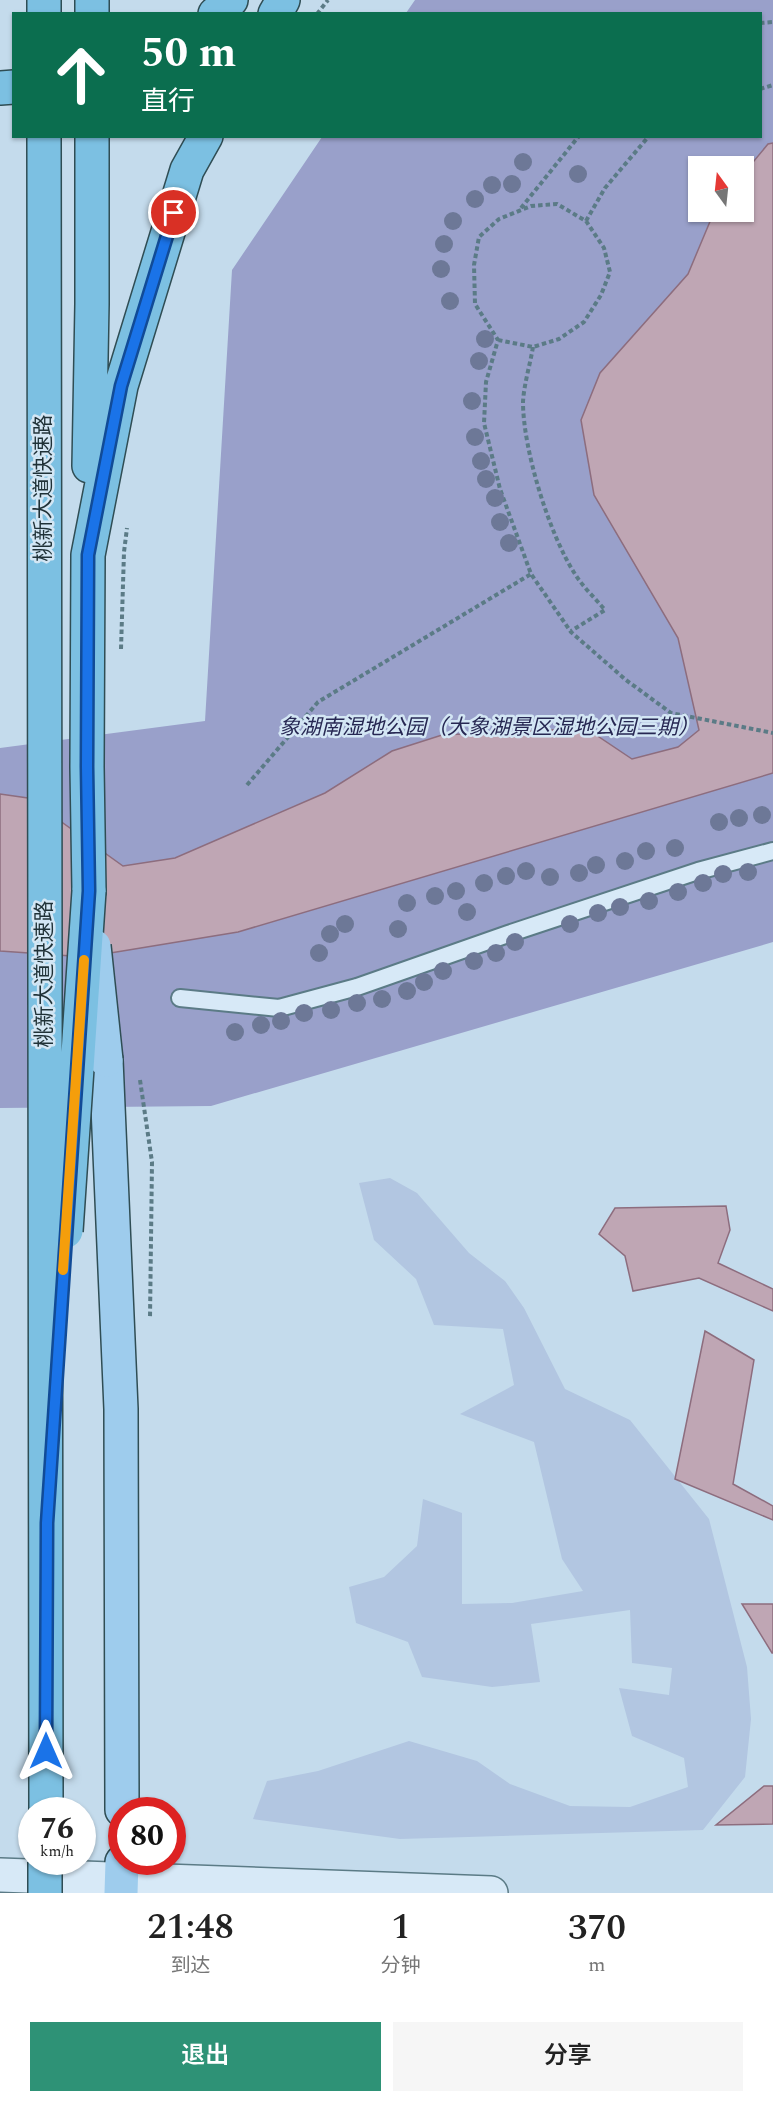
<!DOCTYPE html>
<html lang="zh">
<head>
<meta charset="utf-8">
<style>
  :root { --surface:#fff; --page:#f6f6f6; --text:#222; --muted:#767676; --accent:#2e9276 }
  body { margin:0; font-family:Spectral,"Noto Sans SC",serif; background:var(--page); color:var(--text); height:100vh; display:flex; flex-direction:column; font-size:22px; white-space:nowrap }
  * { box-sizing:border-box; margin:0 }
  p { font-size:20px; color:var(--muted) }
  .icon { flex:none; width:33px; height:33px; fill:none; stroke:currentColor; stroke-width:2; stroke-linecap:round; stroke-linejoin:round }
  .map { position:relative; height:1893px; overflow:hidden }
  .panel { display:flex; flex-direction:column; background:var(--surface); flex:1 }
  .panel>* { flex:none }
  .hud { position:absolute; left:12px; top:12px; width:750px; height:126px; border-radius:0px; box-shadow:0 2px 4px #0004; background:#0b6e4f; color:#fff; overflow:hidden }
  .needle { width:39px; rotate:345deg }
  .fabs { position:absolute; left:688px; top:156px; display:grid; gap:12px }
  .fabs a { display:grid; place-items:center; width:66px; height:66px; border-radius:0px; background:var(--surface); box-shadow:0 2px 4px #0004; font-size:30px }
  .speed { position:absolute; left:18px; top:1797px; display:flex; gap:12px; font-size:30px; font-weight:700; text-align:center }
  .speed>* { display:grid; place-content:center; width:78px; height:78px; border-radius:50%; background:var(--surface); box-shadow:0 2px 4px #0004; line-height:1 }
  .speed small { font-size:15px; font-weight:400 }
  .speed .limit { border:9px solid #d22; background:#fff; color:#111 }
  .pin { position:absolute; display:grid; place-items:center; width:51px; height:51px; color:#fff; margin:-26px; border:3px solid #fff; border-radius:50%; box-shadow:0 2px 6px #0007 }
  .me { position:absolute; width:66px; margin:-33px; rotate:0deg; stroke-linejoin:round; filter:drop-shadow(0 0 4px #0008) }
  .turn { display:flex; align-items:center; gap:21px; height:126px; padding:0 30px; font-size:27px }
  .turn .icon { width:78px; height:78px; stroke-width:2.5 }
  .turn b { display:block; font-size:42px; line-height:51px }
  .eta { display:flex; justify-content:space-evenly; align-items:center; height:102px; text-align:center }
  .eta b { font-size:36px; font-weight:600; line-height:42px }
  .button { display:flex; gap:12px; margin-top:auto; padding:12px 30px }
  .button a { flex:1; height:69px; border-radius:0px; background:var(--accent); color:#fff; font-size:24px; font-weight:600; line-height:69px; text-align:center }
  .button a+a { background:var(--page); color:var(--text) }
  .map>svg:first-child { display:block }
  .farmland { fill:#b2c6e1 }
  .green { fill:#99a0ca; fill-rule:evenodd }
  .water { fill:#bfa6b4; stroke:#8d6d7e; stroke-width:1.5 }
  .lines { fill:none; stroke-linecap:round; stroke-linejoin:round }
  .service-casing { stroke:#5b7b86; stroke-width:20 }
  .tertiary-casing { stroke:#5b7b86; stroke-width:36 }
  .primary-casing { stroke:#2f4d54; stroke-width:36 }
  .trunk-casing { stroke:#2f4d54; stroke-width:36 }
  .path { stroke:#5b7b86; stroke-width:4; stroke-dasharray:4.5 3; stroke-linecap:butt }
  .service { stroke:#d7e9f7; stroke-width:16 }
  .tertiary { stroke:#d7e9f7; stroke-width:33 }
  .primary { stroke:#9ecced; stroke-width:33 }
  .trunk { stroke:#7cc0e2; stroke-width:33 }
  .primary-bridge-casing { stroke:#2f4d54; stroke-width:36; stroke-linecap:butt }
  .trunk-bridge-casing { stroke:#2f4d54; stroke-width:36; stroke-linecap:butt }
  .primary-bridge { stroke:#9ecced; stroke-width:33 }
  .trunk-bridge { stroke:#7cc0e2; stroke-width:33 }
  .tree { fill:#6d7897 }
  .route-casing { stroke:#114b97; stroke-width:15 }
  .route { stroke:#1a73e8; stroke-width:10 }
  .slow { stroke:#f59e0b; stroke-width:10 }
  .labels { text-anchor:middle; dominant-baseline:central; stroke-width:5; stroke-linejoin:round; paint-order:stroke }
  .street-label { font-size:21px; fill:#1f3137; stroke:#d3e6f4 }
  .park-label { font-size:21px; font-style:italic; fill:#262752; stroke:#d3e6f4 }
</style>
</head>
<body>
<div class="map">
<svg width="773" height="1893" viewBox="0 0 773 1893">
  <rect width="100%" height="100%" fill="#c4dbec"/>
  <!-- farmland -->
  <path class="farmland" d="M 390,1178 L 417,1193 L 469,1253 L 505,1281 L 524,1308 L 565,1389 L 630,1420 L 709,1519 L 747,1667 L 751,1719 L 745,1777 L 703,1830 L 400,1839 L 253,1819 L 267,1781 L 318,1771 L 409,1741 L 477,1761 L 510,1784 L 570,1806 L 630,1807 L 688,1787 L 684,1758 L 632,1736 L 619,1688 L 669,1695 L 672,1668 L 632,1663 L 630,1610 L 531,1624 L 540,1682 L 492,1687 L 422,1677 L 408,1642 L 356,1623 L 349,1587 L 384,1577 L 417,1546 L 423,1499 L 462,1513 L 462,1604 L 512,1603 L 583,1591 L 562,1559 L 534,1442 L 460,1414 L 514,1385 L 503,1329 L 434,1325 L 416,1279 L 374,1240 L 359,1183 Z"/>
  <!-- green -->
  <path class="green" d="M 415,0 L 773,0 L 773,942 L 211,1106 L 0,1108 L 0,748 L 205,721 L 232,270 L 322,137 L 760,136 L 760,14 L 406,13 ZM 699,166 L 744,166 L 744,212 L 699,212 Z"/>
  <!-- water -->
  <path class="water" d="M 773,143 L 773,773 L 238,932 L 86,957 L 0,951 L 0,794 L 28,798 L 123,866 L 175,858 L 325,793 L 392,751 L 442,735 L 571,729 L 596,735 L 632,759 L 678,747 L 699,730 L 678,638 L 594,495 L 581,420 L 600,373 L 688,274 L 714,212 L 744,212 L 744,173 L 768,144 Z
    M 726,1206 L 730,1230 L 718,1263 L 773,1289 L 773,1311 L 699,1278 L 633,1291 L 625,1256 L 599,1234 L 615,1208 Z
    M 705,1331 L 754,1360 L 733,1484 L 773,1506 L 773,1520 L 675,1479 Z
    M 742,1604 L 773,1604 L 773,1653 L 772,1653 Z
    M 764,1786 L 773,1786 L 773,1824 L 716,1825 Z"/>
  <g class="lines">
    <defs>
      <path id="service" d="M 180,998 L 279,1008 L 357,987 L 508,934 L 698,871 L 773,851"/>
      <path id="tertiary" d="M 0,1875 L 491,1893"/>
      <path id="primary" d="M 106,1060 L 121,1409 L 122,1810
        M 121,1893 L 122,1862"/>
      <path id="trunk" d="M 44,0 L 44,14
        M 92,0 L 92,14
        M 215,14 L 231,0
        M 275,14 L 283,0
        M 0,88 L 14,87
        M 89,466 L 92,304 L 92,136
        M 89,891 L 87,767 L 88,555 L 121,386 L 187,170 L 206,136"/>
    </defs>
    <!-- service casing -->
    <use href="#service" class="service-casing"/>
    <!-- tertiary casing -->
    <use href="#tertiary" class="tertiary-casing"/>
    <!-- primary casing -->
    <use href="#primary" class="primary-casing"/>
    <!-- trunk casing -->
    <use href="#trunk" class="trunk-casing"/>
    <!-- path -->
    <path class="path" d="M 317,14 L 328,0
      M 760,23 L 773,22
      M 760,89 L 773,85
      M 521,208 L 579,136
      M 586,221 L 605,188 L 649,136
      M 498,340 L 533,347 L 559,339 L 584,322 L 601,295 L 610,272 L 604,248 L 586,221 L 557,204 L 531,206 L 499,219 L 479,237 L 474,265 L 475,304 L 498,340 L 486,382 L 484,423 L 500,489 L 531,574 L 571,632 L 626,680 L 671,713 L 773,733
      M 533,347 C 530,365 524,384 523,402 C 523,449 549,534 575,574 C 583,587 595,598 605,610 L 571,631
      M 121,649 L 124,552 L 127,528
      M 247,785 L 318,702 L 531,574
      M 140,1080 L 152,1162 L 150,1318"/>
    <!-- service -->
    <use href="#service" class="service"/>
    <!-- tertiary -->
    <use href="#tertiary" class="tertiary"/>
    <!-- primary -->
    <use href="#primary" class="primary"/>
    <!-- trunk -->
    <use href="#trunk" class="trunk"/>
    <defs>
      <path id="primary-bridge" d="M 94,946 L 106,1060"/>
      <path id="trunk-bridge" d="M 44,136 L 46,1810
        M 66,1231 L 89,891
        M 45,1893 L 45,1862"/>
    </defs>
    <!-- primary-bridge casing -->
    <use href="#primary-bridge" class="primary-bridge-casing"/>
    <!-- trunk-bridge casing -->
    <use href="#trunk-bridge" class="trunk-bridge-casing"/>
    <!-- primary-bridge -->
    <use href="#primary-bridge" class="primary-bridge"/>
    <!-- trunk-bridge -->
    <use href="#trunk-bridge" class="trunk-bridge"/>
  </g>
  <!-- trees -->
  <g class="tree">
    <circle cx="523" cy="162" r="9"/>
    <circle cx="578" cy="174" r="9"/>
    <circle cx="512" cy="184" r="9"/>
    <circle cx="492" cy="185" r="9"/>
    <circle cx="475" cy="199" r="9"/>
    <circle cx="453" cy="221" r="9"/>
    <circle cx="444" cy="244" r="9"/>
    <circle cx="441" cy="269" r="9"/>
    <circle cx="450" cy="301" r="9"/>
    <circle cx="485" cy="339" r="9"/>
    <circle cx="479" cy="361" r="9"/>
    <circle cx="472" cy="401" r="9"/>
    <circle cx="475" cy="437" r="9"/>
    <circle cx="481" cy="461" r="9"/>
    <circle cx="486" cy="479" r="9"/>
    <circle cx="495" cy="498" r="9"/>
    <circle cx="500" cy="522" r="9"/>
    <circle cx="509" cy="543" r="9"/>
    <circle cx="762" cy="815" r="9"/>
    <circle cx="739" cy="818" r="9"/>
    <circle cx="719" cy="822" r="9"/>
    <circle cx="675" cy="848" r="9"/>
    <circle cx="646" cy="851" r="9"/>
    <circle cx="625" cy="861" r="9"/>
    <circle cx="596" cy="865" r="9"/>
    <circle cx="526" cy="871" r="9"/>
    <circle cx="748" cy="872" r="9"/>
    <circle cx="579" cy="873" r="9"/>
    <circle cx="723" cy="874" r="9"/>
    <circle cx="506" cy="876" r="9"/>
    <circle cx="550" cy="877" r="9"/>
    <circle cx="484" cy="883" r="9"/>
    <circle cx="703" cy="883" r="9"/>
    <circle cx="456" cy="891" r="9"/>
    <circle cx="678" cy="892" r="9"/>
    <circle cx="435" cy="896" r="9"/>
    <circle cx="649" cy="901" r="9"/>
    <circle cx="407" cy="903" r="9"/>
    <circle cx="620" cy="907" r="9"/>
    <circle cx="467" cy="912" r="9"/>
    <circle cx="598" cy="913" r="9"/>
    <circle cx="345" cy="924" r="9"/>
    <circle cx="570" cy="924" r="9"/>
    <circle cx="398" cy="929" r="9"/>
    <circle cx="330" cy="934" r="9"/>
    <circle cx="515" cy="942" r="9"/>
    <circle cx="319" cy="953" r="9"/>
    <circle cx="496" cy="953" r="9"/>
    <circle cx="474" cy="961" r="9"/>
    <circle cx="443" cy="971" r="9"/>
    <circle cx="424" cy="982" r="9"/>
    <circle cx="407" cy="991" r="9"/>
    <circle cx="382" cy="999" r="9"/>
    <circle cx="357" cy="1003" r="9"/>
    <circle cx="331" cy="1010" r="9"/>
    <circle cx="304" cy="1013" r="9"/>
    <circle cx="281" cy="1021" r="9"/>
    <circle cx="261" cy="1025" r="9"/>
    <circle cx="235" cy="1032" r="9"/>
  </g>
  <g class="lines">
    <defs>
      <path id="route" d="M 46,1751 L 47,1523 L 89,891 L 87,767 L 88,555 L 121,386 L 174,213"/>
    </defs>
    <!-- route casing -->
    <use href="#route" class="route-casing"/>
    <!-- route -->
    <use href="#route" class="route"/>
    <!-- slow -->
    <path class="slow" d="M 63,1270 L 84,960"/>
  </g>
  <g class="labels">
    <!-- street labels -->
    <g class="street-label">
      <text transform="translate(44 488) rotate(-90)">桃新大道快速路</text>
      <text transform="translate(45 974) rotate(-90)">桃新大道快速路</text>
    </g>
    <!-- park labels -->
    <g class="park-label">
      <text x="489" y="728">象湖南湿地公园（大象湖景区湿地公园三期）</text>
    </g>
  </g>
</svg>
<div class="fabs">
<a><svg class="needle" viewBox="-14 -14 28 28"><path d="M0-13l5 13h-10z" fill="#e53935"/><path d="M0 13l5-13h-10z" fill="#767676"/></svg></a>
</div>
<div class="speed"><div>76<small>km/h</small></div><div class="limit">80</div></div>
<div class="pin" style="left:174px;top:213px;background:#d93025"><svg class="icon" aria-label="arrive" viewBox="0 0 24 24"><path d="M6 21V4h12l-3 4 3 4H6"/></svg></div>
<svg class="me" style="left:46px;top:1751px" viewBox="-20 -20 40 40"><path d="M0-17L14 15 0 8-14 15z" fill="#1a73e8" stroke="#fff" stroke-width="4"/></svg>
<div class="hud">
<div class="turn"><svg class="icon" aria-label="ahead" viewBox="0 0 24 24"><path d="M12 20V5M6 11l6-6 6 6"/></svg><div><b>50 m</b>直行</div></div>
</div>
</div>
<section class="panel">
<div class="eta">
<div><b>21:48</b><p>到达</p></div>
<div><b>1</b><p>分钟</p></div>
<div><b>370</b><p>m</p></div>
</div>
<div class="button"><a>退出</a><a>分享</a></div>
</section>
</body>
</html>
